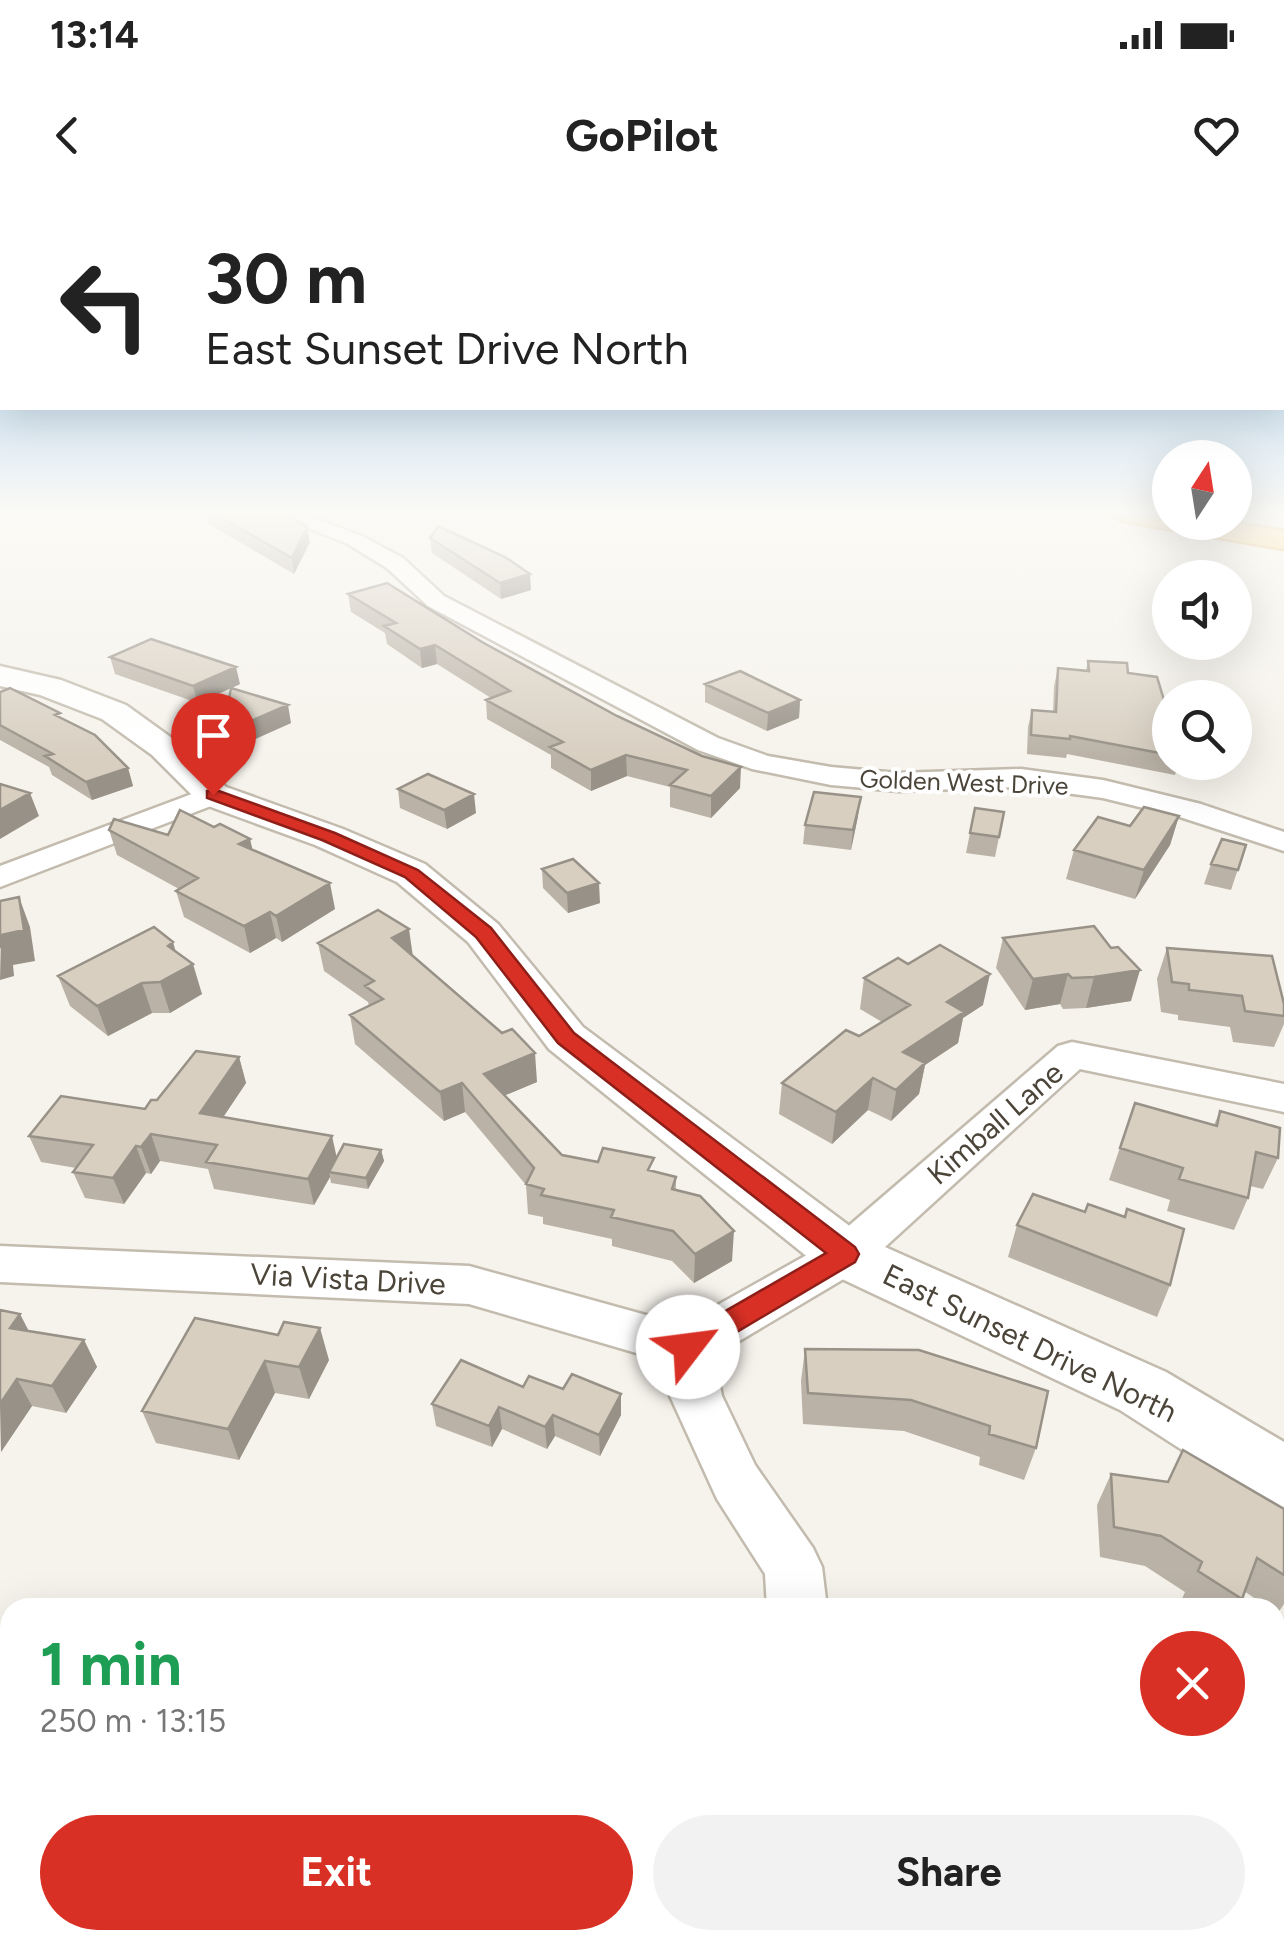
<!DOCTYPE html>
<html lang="en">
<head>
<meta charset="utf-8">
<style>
  :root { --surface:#fff; --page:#f2f2f2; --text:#222; --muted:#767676; --accent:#d93025 }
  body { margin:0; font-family:Figtree,sans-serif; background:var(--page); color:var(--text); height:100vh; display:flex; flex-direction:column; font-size:38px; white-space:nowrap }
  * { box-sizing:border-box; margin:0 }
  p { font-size:32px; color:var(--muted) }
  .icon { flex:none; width:55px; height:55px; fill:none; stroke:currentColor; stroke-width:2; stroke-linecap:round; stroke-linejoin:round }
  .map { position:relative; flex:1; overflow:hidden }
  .sheet { position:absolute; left:0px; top:1398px; width:1285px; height:352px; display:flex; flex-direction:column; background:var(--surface); border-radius:30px 30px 0 0; box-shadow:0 10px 40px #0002 }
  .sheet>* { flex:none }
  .guide { position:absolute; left:0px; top:0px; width:1285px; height:210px; box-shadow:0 10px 40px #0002; background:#fff; color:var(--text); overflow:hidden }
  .needle { width:65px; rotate:12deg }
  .buttons { position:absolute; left:1152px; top:240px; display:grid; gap:20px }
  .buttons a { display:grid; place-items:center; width:100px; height:100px; border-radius:50%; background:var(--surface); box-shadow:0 10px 40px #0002; font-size:50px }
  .pin { position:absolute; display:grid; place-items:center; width:85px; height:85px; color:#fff; margin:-102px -42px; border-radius:50% 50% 50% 0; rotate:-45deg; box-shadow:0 0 10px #0007 }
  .pin .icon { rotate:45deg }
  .me { position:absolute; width:110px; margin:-55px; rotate:60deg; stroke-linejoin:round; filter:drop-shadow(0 0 8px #0008) }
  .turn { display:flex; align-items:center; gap:35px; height:210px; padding:0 40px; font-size:45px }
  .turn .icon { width:130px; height:130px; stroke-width:2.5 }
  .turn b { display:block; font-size:70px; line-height:85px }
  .round { display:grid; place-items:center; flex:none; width:105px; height:105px; border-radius:52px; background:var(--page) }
  .head { display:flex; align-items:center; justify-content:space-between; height:170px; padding:0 40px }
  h1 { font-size:60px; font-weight:700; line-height:75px; color:#1e9e55 }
  .button { display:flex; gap:20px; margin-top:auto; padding:20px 40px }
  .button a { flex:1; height:115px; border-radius:60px; background:var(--accent); color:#fff; font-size:40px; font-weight:700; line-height:115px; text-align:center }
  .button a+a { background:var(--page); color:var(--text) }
  .status { display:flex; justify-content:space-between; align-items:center; height:70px; padding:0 50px; background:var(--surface); direction:ltr }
  .status svg { height:28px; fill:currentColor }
  header { display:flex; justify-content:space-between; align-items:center; height:130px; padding:0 40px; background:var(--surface); font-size:45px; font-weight:700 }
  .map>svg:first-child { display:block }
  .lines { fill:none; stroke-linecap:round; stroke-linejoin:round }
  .minor-casing { stroke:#c2bbae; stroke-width:5 }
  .tertiary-casing { stroke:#c2bbae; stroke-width:5 }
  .motorway-casing { stroke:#e0a43c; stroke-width:5 }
  .minor { fill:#fff; fill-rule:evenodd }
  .tertiary { fill:#fff; fill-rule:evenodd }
  .motorway { fill:#ffcf6e; fill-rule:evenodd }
  .wall { fill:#bab2a6 }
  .shaded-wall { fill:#979187 }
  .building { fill:#d8cfc1; stroke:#979187; stroke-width:2.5 }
  .route { fill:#d93025; stroke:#8d1f18; stroke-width:2.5 }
  .labels { text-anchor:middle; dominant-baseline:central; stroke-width:8; stroke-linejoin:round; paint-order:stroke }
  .far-street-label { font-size:25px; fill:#4b4439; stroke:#fff }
  .street-label { font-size:30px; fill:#4b4439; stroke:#fff }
</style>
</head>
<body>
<div class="status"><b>13:14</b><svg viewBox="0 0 49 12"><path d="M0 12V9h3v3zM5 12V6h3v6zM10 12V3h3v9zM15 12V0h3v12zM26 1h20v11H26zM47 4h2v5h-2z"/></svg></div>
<header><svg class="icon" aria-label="back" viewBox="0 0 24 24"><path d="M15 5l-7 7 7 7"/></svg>GoPilot<svg class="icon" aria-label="heart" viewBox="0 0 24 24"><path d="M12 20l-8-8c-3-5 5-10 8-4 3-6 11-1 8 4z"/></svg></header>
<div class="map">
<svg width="1284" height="1749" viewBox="0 0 1284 1749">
  <rect width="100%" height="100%" fill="#f6f3ec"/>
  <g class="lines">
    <defs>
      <path id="minor" d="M 271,313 L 300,313 L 362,336 L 403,358 L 444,396 L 718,538 L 768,556 L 831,567 L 898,573 L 1021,569 L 1103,580 L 1201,604 L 1284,632 L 1284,651 L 1180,617 L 1103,598 L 1021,587 L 898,591 L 831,585 L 752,569 L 698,550 L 428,406 L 387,368 L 348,344 Z
        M 213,586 L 224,589 L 228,595 L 224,601 L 0,687 L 0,666 Z
        M 1072,842 L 1284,884 L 1284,912 L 1080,869 L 862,1068 L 714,1156 L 722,1196 L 755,1265 L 813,1348 L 822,1367 L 827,1408 L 767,1408 L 765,1374 L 717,1299 L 670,1196 L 664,1161 L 469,1104 L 0,1082 L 0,1046 L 469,1066 L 682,1125 L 830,1042 L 1058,846 Z
        M 171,1740 L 252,1740 L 248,1749 L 167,1749 Z
        M 552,1740 L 624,1740 L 625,1749 L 553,1749 Z"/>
      <path id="tertiary" d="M 0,466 L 61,480 L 126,505 L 176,541 L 226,587 L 343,629 L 425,664 L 498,724 L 583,827 L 867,1039 L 1166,1172 L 1284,1242 L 1284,1309 L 1260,1300 L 1120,1210 L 825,1071 L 549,849 L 468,742 L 397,682 L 315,645 L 200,603 L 152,555 L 102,519 L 40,495 L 0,486 Z"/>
      <path id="motorway" d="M 1109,313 L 1170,313 L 1170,322 L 1231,322 L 1284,331 L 1284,349 L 1122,321 Z"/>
    </defs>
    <!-- minor casing -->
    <use href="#minor" class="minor-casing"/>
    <!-- tertiary casing -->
    <use href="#tertiary" class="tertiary-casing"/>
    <!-- motorway casing -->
    <use href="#motorway" class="motorway-casing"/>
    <!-- minor -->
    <use href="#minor" class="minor"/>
    <!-- tertiary -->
    <use href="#tertiary" class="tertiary"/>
    <!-- motorway -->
    <use href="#motorway" class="motorway"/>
  </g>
  <!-- wall -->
  <path class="wall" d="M 207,313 L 287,313 L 310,342 L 294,374 L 209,324 Z
    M 430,338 L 531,390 L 501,399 L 432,353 Z
    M 348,394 L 482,442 L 740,588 L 711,618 L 670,607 L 670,587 L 627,576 L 591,591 L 551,568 L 551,555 L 487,519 L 486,500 L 491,498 L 437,464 L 422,468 L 387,444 L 385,433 L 351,412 Z
    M 110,457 L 240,484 L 232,488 L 291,523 L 204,562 L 190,549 L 186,531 L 227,509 L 231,488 L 198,503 L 115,474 Z
    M 1088,461 L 1128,473 L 1170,520 L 1170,562 L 1179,562 L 1175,575 L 1067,554 L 1066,558 L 1027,554 L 1028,527 L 1032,510 L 1053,512 L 1054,486 L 1058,468 L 1086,470 Z
    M 705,484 L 800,500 L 799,518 L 767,531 L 705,502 Z
    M 0,492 L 61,518 L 128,568 L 133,586 L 92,600 L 52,575 L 49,567 L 0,540 Z
    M 398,589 L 476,613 L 447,629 L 400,608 Z
    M 975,608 L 1004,612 L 995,657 L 966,653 Z
    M 858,616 L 851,650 L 803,644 L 805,625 Z
    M 1179,616 L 1170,645 L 1135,699 L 1066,679 L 1074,650 Z
    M 214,627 L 250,639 L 252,650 L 335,709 L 282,742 L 276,738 L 250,753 L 184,717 L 176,691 L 179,689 L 117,655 L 109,630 L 168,635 Z
    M 1246,645 L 1231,690 L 1204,684 L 1211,664 Z
    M 542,669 L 600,703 L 568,713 L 543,688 Z
    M 1094,726 L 1131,801 L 1086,808 L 1063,809 L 1060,804 L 1025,810 L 996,768 L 1003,738 Z
    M 318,743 L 413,756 L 537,882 L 505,895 L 562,955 L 676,977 L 676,990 L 732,1061 L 694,1083 L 672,1061 L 612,1046 L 612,1039 L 543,1024 L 543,1017 L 528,1014 L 526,985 L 465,912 L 444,921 L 355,844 L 350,815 L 369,806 L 368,802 L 324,771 Z
    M 1167,748 L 1284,804 L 1284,824 L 1274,847 L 1233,842 L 1230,827 L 1178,820 L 1178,815 L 1161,812 L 1157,779 Z
    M 176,752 L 202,794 L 170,813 L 152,813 L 108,836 L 70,806 L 58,776 Z
    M 864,778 L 983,805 L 963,818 L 958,843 L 925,865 L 919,894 L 891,921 L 868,910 L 832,944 L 779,914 L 782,883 L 882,822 L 860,809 Z
    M 239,857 L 246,883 L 223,917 L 337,958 L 381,950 L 384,961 L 368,989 L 331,983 L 330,977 L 314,1005 L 214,989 L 208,969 L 160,961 L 151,974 L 146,973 L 124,1004 L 85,998 L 73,972 L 76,968 L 41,962 L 29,936 L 145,909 L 157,900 Z
    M 1135,903 L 1214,925 L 1220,911 L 1278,958 L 1263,989 L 1250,986 L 1248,998 L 1234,1030 L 1167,1011 L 1170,1000 L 1109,980 Z
    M 1127,1009 L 1170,1085 L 1157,1117 L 1008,1057 L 1017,1025 L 1085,1012 L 1124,1017 Z
    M 0,1110 L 28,1131 L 84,1140 L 97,1167 L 66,1213 L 32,1206 L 1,1252 Z
    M 195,1118 L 329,1160 L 309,1199 L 275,1193 L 239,1260 L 156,1243 L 142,1211 Z
    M 805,1149 L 919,1150 L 1036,1248 L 1024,1280 L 979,1265 L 980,1257 L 904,1231 L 803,1224 L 801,1181 Z
    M 523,1187 L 621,1215 L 600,1256 L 555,1236 L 547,1249 L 502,1229 L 492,1247 L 436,1226 L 432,1204 Z
    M 1183,1250 L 1284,1309 L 1284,1404 L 1278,1413 L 1275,1411 L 1275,1408 L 1269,1408 L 1244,1391 L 1236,1408 L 1191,1408 L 1181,1401 L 1185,1392 L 1145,1366 L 1100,1357 L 1097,1305 L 1111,1274 L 1168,1282 Z
    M 911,1740 L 1040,1740 L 1035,1749 L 922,1749 Z"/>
  <!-- shaded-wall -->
  <path class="shaded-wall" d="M 307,327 L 310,342 L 294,374 L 292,358 Z
    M 530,374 L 531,390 L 501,399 L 500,383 Z
    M 435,445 L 437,464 L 422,468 L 420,449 Z
    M 236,467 L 240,484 L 198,503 L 193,486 Z
    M 800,500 L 799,518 L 767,531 L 768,513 Z
    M 288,505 L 291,523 L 204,562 L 200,543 Z
    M 626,555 L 627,576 L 591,591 L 591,570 Z
    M 741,567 L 740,588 L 711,618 L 711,596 Z
    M 128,568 L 133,586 L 92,600 L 86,582 Z
    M 30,593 L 39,616 L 0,639 L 0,610 Z
    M 474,594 L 476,613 L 447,629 L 444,610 Z
    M 861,597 L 858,616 L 851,650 L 853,630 Z
    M 1179,616 L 1170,645 L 1135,699 L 1144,670 Z
    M 250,639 L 256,664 L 239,644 Z
    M 330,683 L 335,709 L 282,742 L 276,716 Z
    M 599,683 L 600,703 L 568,713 L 567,693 Z
    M 19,697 L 30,727 L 35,761 L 13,765 L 14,776 L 0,780 L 1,735 Z
    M 270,712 L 276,738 L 250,753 L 244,726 Z
    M 409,729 L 413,757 L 392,738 Z
    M 173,742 L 181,770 L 193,764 L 202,794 L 170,813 L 160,782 L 168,746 Z
    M 1140,770 L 1131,801 L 1086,808 L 1094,777 Z
    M 990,774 L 983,805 L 963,818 L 958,843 L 925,865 L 919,894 L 891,921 L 903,852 L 947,802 Z
    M 1068,774 L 1060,804 L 1025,810 L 1033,779 Z
    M 142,783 L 152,813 L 108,836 L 97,806 Z
    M 535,853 L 537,882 L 487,903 L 484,874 Z
    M 239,857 L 246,883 L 208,940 L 200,913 Z
    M 873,878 L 868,910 L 832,944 L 836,912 Z
    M 462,883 L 465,912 L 444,921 L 440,892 Z
    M 151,934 L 160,961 L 151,974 L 141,947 Z
    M 332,936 L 338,963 L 329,972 L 330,977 L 314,1005 L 308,979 Z
    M 136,946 L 146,973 L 124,1004 L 113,978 Z
    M 381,950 L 384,961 L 368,989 L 366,978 Z
    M 734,1031 L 732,1061 L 694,1083 L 695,1054 Z
    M 20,1114 L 34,1141 L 10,1128 Z
    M 320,1128 L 329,1160 L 309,1199 L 299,1167 Z
    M 84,1140 L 97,1167 L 66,1213 L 52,1186 Z
    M 265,1161 L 275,1193 L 239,1260 L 228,1229 Z
    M 17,1179 L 32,1206 L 1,1252 L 0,1204 Z
    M 621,1194 L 621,1215 L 600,1256 L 599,1235 Z
    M 499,1207 L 502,1229 L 492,1247 L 489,1226 Z
    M 553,1215 L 555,1236 L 547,1249 L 545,1227 Z
    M 10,1619 L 10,1686 L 0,1705 L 0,1637 Z"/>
  <!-- building -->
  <path class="building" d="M 213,313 L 287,313 L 307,327 L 292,358 Z
    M 438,326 L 505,357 L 530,374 L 500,383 L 430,338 Z
    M 387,383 L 482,442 L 617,516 L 702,556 L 741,567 L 711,596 L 670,585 L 687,570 L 626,555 L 591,570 L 550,547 L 563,542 L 486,500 L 510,491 L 435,445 L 420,449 L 384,426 L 396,423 L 348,394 Z
    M 151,439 L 236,467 L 193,486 L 110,457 Z
    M 1088,461 L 1127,463 L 1128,473 L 1157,477 L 1170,520 L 1170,555 L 1070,536 L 1070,539 L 1031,535 L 1032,510 L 1056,512 L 1058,468 L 1089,471 Z
    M 740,471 L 800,500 L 768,513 L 705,484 Z
    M 10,488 L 60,513 L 55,515 L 95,535 L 128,568 L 86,582 L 45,556 L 53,554 L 0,525 L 0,492 Z
    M 231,488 L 288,505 L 200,543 L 186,531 L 227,509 Z
    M 428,574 L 474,594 L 444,610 L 398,589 Z
    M 0,584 L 30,593 L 0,610 Z
    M 814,592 L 861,597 L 853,630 L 805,625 Z
    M 1144,607 L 1179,616 L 1144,670 L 1074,650 L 1098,617 L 1130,626 Z
    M 975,608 L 1004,612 L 999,637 L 970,633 Z
    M 180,610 L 214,627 L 220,624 L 250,639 L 239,644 L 330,683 L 276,716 L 270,712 L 244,726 L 176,691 L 198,678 L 109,630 L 114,619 L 168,635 Z
    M 1222,639 L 1246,645 L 1238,670 L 1211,664 Z
    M 573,659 L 599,683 L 567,693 L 542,669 Z
    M 19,697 L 24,730 L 1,735 L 2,746 L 0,747 L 0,701 Z
    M 378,710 L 409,729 L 392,738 L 502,833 L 512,829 L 535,853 L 484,874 L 562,955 L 598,962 L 603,948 L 654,958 L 648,970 L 676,977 L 672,989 L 700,996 L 734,1031 L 695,1054 L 673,1031 L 611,1017 L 614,1010 L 541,995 L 544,989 L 526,984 L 534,968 L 462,883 L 440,892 L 350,815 L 383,799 L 365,786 L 374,781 L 318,743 Z
    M 1094,726 L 1111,748 L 1118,747 L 1140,770 L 1094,777 L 1072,778 L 1068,774 L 1033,779 L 1003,738 Z
    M 154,727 L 173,742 L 168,746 L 193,764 L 160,782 L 142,783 L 97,806 L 58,776 Z
    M 940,745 L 990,774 L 947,802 L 964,812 L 903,852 L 925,863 L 896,890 L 873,878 L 836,912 L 782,883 L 846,830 L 859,836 L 910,805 L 864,778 L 898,758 L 908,764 Z
    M 1167,748 L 1272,756 L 1284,804 L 1284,816 L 1245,811 L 1242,796 L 1189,790 L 1189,784 L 1172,782 Z
    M 196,851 L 239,857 L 200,913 L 332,936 L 308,979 L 206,962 L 217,945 L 151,934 L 141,947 L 136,946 L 113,978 L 73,972 L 93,945 L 29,936 L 61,896 L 145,909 L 151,900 L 157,900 Z
    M 1135,903 L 1217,926 L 1220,911 L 1280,928 L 1278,958 L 1256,952 L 1248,998 L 1179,979 L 1183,968 L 1120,948 Z
    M 344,944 L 381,950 L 366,978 L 329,972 Z
    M 1033,994 L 1085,1012 L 1088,1004 L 1125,1017 L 1127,1009 L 1184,1029 L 1170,1085 L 1017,1025 Z
    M 0,1110 L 20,1114 L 10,1128 L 84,1140 L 52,1186 L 17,1179 L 0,1204 Z
    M 195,1118 L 278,1135 L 284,1122 L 320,1128 L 299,1167 L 265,1161 L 228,1229 L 142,1211 Z
    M 805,1149 L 919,1150 L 1048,1191 L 1036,1248 L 989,1234 L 990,1226 L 911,1200 L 808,1193 Z
    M 461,1160 L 523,1187 L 529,1176 L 563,1189 L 572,1174 L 621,1194 L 599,1235 L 553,1215 L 545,1227 L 499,1207 L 489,1226 L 432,1204 Z
    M 1183,1250 L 1284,1309 L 1284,1375 L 1257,1358 L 1242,1399 L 1198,1371 L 1202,1362 L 1161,1336 L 1114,1327 L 1111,1274 L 1168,1282 Z
    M 0,1543 L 10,1546 L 10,1619 L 0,1637 Z
    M 950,1740 L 1040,1740 L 1035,1749 L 945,1749 Z"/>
  <!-- sky -->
  <linearGradient id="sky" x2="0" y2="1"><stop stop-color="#8fc1ec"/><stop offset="0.56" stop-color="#fbfaf6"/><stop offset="1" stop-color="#fbfaf6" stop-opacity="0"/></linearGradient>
  <rect width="1284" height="558" fill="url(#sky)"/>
  <!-- route -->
  <path class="route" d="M 207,591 L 219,591 L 335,633 L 418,670 L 491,728 L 574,833 L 855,1047 L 859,1054 L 855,1062 L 698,1155 L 688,1158 L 677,1155 L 673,1147 L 677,1139 L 826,1053 L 558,843 L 476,737 L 405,677 L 322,640 L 207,598 Z"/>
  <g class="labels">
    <!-- far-street labels -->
    <g class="far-street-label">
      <text transform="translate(964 582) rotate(2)">Golden West Drive</text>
    </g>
    <!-- street labels -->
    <g class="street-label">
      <text transform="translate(995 923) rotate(-41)">Kimball Lane</text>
      <text transform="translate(348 1079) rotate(3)">Via Vista Drive</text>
      <text transform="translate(1030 1143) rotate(26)">East Sunset Drive North</text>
    </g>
  </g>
</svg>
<div class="buttons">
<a><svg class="needle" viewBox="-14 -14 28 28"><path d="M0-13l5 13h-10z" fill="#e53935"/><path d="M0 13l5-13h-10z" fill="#767676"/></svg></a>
<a><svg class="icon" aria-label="sound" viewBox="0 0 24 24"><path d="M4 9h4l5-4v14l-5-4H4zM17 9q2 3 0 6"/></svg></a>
<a><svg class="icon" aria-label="search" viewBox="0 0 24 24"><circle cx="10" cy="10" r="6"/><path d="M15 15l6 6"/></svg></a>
</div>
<div class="pin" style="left:213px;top:595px;background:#d93025"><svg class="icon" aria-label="arrive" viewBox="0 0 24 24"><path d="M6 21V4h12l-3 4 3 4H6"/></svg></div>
<svg class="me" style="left:688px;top:1147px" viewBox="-20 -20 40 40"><circle r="19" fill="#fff"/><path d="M0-13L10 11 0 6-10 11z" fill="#d93025"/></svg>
<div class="guide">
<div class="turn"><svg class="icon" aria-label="left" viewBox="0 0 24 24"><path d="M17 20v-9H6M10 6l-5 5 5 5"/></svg><div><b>30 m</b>East Sunset Drive North</div></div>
</div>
<section class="sheet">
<div class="head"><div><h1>1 min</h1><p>250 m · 13:15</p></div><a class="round" style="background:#d93025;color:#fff"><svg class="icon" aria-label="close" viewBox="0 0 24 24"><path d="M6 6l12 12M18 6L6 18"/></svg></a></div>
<div class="button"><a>Exit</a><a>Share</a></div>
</section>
</div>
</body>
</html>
